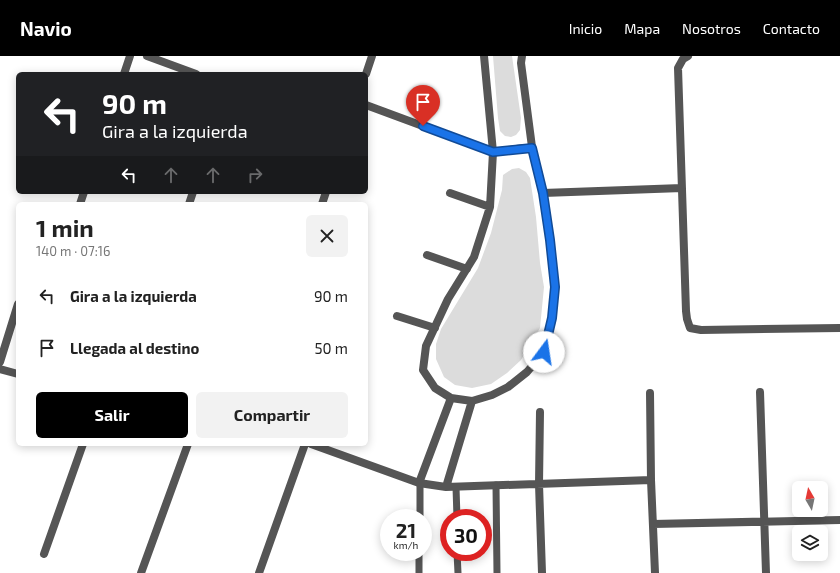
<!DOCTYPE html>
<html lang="es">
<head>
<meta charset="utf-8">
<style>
  :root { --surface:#fff; --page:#f2f2f2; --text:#222; --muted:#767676; --accent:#000 }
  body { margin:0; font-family:"Exo 2",sans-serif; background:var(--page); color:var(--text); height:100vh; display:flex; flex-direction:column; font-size:15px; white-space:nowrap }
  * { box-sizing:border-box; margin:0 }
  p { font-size:13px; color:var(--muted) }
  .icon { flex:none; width:22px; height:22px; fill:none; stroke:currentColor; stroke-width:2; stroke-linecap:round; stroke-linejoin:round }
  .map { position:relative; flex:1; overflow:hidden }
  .drawer { position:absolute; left:16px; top:146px; width:352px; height:244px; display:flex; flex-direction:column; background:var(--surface); border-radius:6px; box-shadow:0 2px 10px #0003 }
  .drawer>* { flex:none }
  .hud { position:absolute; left:16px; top:16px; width:352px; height:122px; border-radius:6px; box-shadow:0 2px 10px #0003; background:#202124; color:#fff; overflow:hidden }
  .needle { width:26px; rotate:351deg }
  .fabs { position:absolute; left:792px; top:425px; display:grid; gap:8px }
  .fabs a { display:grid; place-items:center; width:36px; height:36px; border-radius:6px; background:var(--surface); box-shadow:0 2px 10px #0003; font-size:20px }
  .speed { position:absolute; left:380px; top:453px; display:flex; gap:8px; font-size:20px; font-weight:700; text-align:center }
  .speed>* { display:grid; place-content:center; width:52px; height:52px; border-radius:50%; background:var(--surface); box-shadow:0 2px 10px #0003; line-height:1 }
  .speed small { font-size:10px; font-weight:400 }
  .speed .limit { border:6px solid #d22; background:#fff; color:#111 }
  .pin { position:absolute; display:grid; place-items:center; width:34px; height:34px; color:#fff; margin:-41px -17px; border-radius:50% 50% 50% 0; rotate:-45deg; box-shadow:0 0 4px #0007 }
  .pin .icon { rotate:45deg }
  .me { position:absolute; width:44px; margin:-22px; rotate:14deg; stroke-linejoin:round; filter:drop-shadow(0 0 3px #0008) }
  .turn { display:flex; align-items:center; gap:14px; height:84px; padding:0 20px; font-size:18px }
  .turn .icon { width:52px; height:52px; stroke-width:2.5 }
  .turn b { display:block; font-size:28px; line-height:34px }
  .lanes { display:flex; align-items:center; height:38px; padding:0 20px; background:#0003; justify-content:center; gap:20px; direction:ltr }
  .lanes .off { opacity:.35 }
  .round { display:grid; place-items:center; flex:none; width:42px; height:42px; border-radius:6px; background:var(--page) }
  .summary { display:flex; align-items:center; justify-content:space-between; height:68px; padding:0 20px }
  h1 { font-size:24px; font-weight:700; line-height:30px }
  .cta { display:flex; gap:8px; margin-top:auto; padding:8px 20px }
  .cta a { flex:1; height:46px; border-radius:6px; background:var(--accent); color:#fff; font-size:16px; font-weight:700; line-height:46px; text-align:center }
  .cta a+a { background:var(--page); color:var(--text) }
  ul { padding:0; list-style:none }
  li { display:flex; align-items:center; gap:12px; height:52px; padding:0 20px }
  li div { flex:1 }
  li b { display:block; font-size:15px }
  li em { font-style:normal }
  header { display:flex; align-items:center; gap:24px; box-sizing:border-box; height:56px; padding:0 20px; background:var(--accent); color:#fff }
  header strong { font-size:19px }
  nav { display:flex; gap:22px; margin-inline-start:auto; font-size:14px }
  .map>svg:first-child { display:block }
  .green { fill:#dcdcdc }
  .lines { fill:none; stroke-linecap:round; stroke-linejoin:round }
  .lane { stroke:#555; stroke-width:7 }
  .street { stroke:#555; stroke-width:8 }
  .route-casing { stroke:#114b97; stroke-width:10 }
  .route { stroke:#1a73e8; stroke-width:7 }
</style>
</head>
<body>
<header>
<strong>Navio</strong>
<nav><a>Inicio</a><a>Mapa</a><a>Nosotros</a><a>Contacto</a></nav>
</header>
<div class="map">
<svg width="840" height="517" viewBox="0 0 840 517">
  <rect width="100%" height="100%" fill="#fff"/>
  <!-- green -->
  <path class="green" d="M 493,0 L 512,0 L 521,62 L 520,74 L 516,79 L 511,81 L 505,80 L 500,75 L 498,62 Z
    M 519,112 L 526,116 L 530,122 L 536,161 L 540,207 L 544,231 L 540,272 L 521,304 L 507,317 L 491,328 L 472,332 L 455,329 L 444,321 L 436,303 L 436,288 L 441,273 L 478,212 L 491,177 L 502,134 L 503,119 L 512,113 Z"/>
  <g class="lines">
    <!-- lane -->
    <path class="lane" d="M 496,429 L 497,517
      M 456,431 L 457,462
      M 420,462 L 420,427
      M 457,496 L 458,517
      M 419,517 L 419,496"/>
    <!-- street -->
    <path class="street" d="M 147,0 L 196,18
      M 484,0 L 493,96 L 490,151 L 474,201 L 448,243 L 426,290 L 423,314 L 435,332 L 451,342 L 472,345 L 492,339 L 508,331 L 527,316 L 544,296 L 552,262 L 555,231 L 550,184 L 543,137 L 532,91 L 521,7 L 522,0
      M 688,0 L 683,3 L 678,12 L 686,255 L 687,263 L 690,272 L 701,274 L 840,272
      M 124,18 L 130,0
      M 366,18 L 372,0
      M 366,49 L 493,96 L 532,91
      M 450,137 L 490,151
      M 543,137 L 682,132
      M 80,148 L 84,136
      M 189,148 L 193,136
      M 322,148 L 326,136
      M 427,199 L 467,213
      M 397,260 L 435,272
      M 0,306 L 18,248
      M 0,313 L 18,318
      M 760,336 L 766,517
      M 650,337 L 651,424 L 655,517
      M 540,356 L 539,428 L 542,517
      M 311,388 L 419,427 L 446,431 L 651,424
      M 419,427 L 451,342
      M 446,431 L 472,345
      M 653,468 L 840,464
      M 44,498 L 83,388
      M 141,517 L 188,388
      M 259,517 L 305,388"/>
  </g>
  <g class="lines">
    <defs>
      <path id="route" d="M 423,70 L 493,96 L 532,92 L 543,137 L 550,184 L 555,231 L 552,262 L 544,296"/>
    </defs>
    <!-- route casing -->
    <use href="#route" class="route-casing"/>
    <!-- route -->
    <use href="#route" class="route"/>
  </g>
</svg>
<div class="fabs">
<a><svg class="needle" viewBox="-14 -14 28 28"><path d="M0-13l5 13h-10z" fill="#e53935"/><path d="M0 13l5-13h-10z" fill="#767676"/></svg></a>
<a><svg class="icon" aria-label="layers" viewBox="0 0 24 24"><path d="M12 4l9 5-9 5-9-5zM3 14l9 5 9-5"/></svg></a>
</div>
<div class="speed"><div>21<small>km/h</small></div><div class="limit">30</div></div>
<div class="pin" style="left:423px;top:70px;background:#d93025"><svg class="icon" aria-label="arrive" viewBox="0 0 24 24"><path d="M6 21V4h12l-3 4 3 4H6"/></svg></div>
<svg class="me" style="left:544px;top:296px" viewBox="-20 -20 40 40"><circle r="19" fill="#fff"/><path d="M0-13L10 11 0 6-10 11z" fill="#1a73e8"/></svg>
<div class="hud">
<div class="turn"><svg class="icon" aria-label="left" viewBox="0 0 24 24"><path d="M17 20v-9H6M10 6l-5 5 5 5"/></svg><div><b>90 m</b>Gira a la izquierda</div></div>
<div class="lanes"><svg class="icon" aria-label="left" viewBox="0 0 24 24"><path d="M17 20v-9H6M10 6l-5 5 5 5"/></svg><svg class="icon off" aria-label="ahead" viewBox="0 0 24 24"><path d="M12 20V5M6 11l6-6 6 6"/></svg><svg class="icon off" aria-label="ahead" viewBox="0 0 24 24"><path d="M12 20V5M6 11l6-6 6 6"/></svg><svg class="icon off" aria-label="right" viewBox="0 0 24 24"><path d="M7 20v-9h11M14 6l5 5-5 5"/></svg></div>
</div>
<section class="drawer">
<div class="summary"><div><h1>1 min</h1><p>140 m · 07:16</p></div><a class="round"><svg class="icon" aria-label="close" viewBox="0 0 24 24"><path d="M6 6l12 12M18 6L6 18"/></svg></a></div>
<ul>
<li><svg class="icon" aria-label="left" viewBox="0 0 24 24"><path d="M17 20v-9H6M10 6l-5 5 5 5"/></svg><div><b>Gira a la izquierda</b></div><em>90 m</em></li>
<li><svg class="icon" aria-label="arrive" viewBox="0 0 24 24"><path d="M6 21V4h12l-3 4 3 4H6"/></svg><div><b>Llegada al destino</b></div><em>50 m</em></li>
</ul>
<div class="cta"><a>Salir</a><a>Compartir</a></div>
</section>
</div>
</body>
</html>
